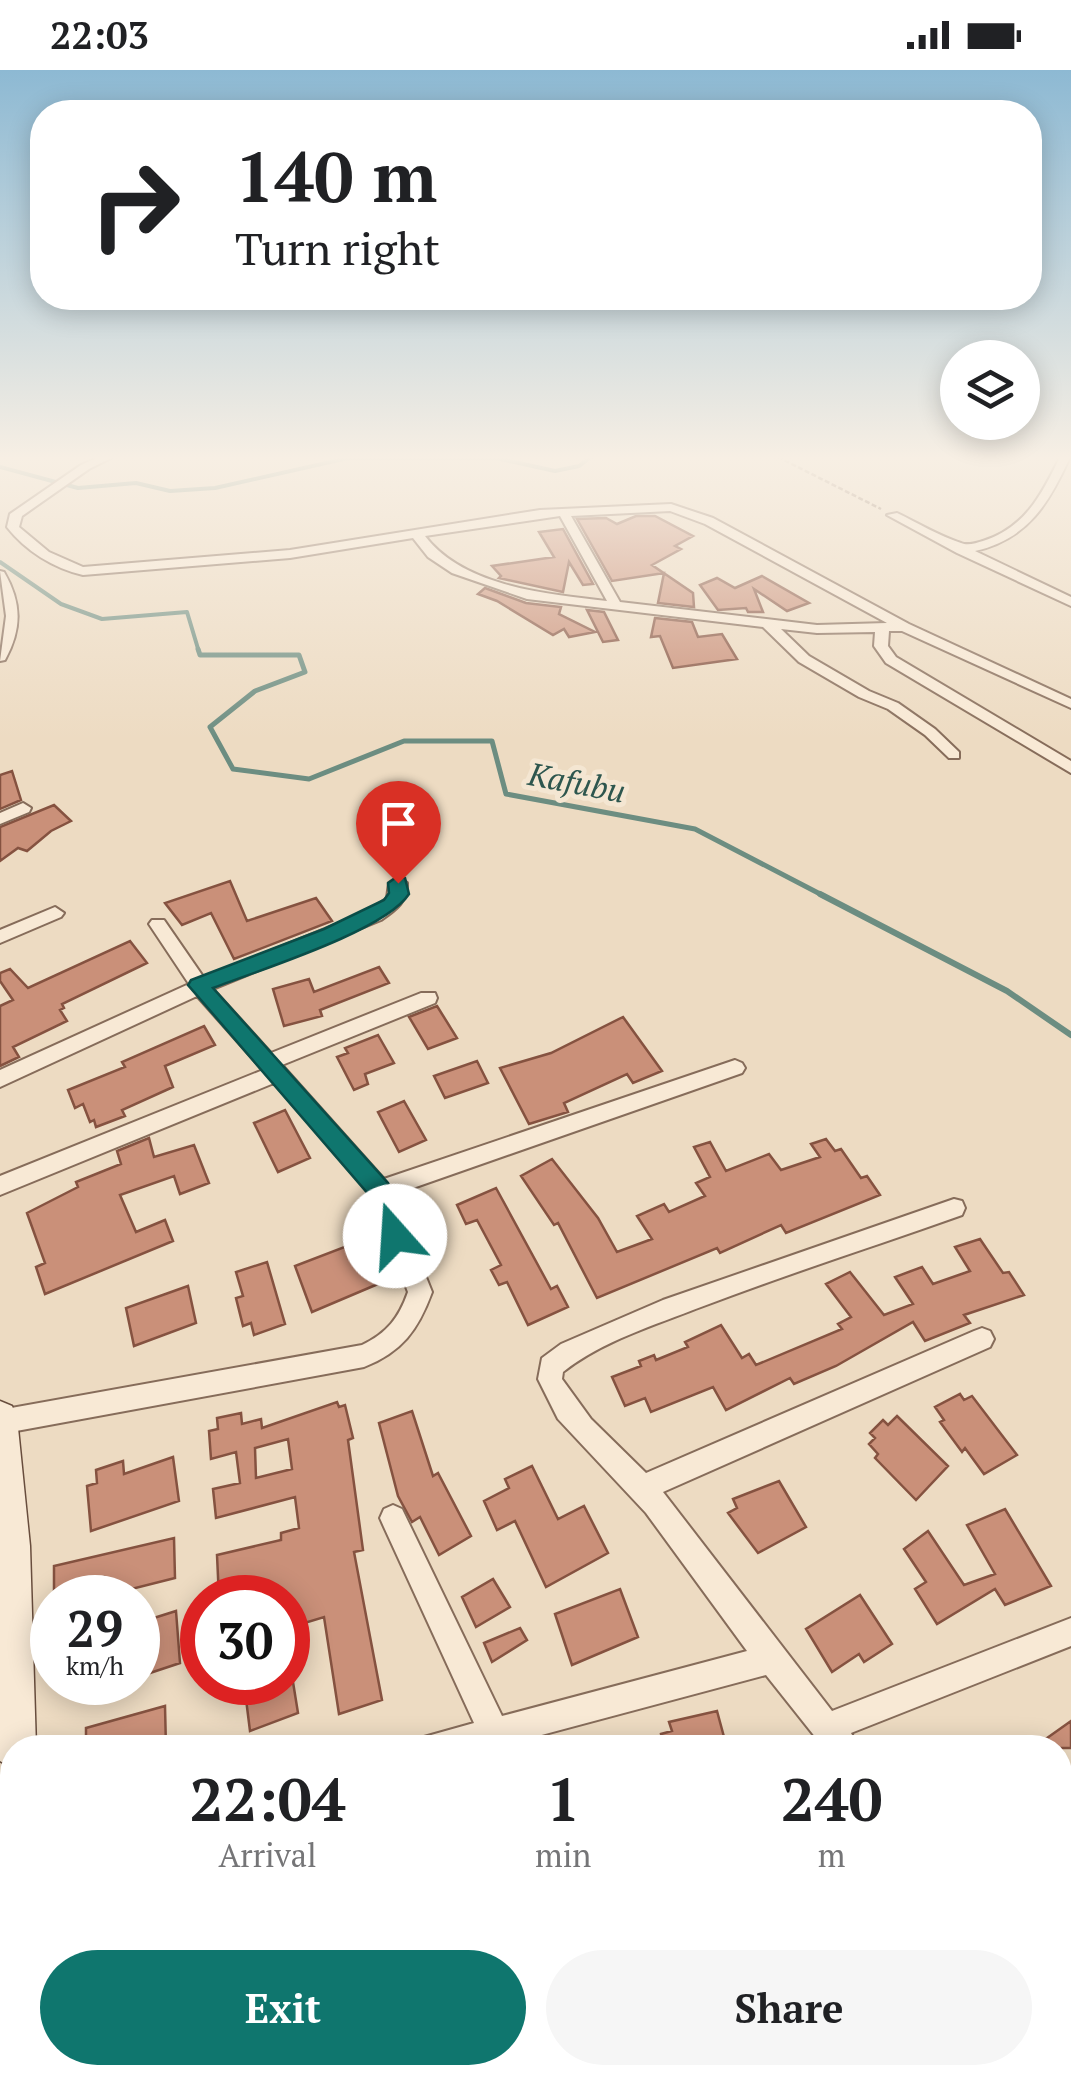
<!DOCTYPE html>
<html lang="en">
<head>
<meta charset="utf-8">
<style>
  :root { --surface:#fff; --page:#f6f6f6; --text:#202124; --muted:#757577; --accent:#0f766e }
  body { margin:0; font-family:"PT Serif",serif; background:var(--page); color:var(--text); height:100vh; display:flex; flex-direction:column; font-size:38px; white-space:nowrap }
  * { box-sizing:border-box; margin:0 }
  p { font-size:32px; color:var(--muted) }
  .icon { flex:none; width:55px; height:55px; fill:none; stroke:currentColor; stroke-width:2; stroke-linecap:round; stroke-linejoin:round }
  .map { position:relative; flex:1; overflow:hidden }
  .sheet { position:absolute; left:0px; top:1665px; width:1072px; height:350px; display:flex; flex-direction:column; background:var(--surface); border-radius:40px 40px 0 0; box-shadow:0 5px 25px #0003 }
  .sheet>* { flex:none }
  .guide { position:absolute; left:30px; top:30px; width:1012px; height:210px; border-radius:40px; box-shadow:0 5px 25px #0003; background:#fff; color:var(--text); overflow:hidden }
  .tools { position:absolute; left:940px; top:270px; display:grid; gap:20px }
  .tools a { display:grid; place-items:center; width:100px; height:100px; border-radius:50%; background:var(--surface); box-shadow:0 5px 25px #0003; font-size:50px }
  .speed { position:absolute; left:30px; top:1505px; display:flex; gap:20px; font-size:50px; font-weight:700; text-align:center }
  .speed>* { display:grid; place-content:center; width:130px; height:130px; border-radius:50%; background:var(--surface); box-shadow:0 5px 25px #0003; line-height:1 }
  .speed small { font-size:25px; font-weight:400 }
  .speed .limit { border:15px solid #d22; background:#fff; color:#111 }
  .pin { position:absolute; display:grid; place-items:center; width:85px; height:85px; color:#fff; margin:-102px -42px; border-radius:50% 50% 50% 0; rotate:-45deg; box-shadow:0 0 10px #0007 }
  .pin .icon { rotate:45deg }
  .me { position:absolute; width:110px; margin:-55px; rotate:341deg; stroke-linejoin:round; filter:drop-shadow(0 0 8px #0008) }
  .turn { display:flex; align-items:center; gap:35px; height:210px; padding:0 40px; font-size:45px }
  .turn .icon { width:130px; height:130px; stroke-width:2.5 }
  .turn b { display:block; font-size:70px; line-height:85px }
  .eta { display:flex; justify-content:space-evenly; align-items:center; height:170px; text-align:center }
  .eta b { font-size:60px; font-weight:600; line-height:70px }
  .button { display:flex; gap:20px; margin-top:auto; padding:20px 40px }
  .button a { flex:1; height:115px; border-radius:60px; background:var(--accent); color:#fff; font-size:40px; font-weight:600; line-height:115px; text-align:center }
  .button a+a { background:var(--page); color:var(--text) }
  .status { display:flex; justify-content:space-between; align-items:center; height:70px; padding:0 50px; background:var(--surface); direction:ltr }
  .status svg { height:28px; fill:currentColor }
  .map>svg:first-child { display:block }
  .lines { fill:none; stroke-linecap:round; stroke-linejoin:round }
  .stream-far2 { stroke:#6c8d81; stroke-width:4 }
  .stream-far1 { stroke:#6c8d81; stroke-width:5 }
  .stream { stroke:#6c8d81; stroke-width:6 }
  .building { fill:#ca9079; stroke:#855240; stroke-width:2.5; fill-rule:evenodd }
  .minor-casing { stroke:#866c5a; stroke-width:4 }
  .secondary-casing { stroke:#684d3d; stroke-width:3 }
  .path { stroke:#866c5a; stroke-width:2.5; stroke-dasharray:5 2.5; stroke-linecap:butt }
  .minor { fill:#f8e9d5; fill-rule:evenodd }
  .secondary { fill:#f8e9d5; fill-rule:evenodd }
  .route { fill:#0f766e; stroke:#0a4d48; stroke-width:2.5 }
  .labels { text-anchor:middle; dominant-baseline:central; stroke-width:10; stroke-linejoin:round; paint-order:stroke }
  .far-water-label { font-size:32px; font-style:italic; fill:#2d564e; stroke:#f4e6d2 }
</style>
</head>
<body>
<div class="status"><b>22:03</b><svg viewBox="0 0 49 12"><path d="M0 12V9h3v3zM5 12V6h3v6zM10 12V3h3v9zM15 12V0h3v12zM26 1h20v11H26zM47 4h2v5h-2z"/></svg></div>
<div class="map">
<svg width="1071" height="2015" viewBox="0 0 1071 2015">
  <rect width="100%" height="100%" fill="#eddbc2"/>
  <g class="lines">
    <!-- stream-far2 -->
    <path class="stream-far2" d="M 0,397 L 78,418 L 136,413 L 170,421 L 215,418 L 348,388 L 496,388 L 555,401 L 579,396 L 591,387
      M 0,492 L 61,534 L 102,549 L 187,542 L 199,582"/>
    <!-- stream-far1 -->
    <path class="stream-far1" d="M 198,579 L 200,585 L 299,585 L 305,602 L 255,621 L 210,657 L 233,699 L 309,709 L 404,671 L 492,671 L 506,724 L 695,759 L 824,826"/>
    <!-- stream -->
    <path class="stream" d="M 820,824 L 1007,921 L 1071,965"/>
  </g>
  <!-- building -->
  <path class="building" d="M 636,446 L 655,446 L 693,466 L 675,476 L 681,479 L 652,495 L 693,523 L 694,537 L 658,533 L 664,503 L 612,511 L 577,449 L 606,448 L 617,454 Z
    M 563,459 L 593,514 L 583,515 L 569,492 L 563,522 L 499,508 L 501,506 L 492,496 L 554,487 L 539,462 Z
    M 762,506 L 809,533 L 787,541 L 754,519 L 763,542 L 748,542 L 746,538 L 718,540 L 700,515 L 717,508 L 735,518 Z
    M 485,518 L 526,533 L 561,537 L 559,544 L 595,562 L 569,567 L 564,559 L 553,565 L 497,531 L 478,524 Z
    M 587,540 L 604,542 L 618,570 L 603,572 Z
    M 655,548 L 692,552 L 698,567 L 722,564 L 737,589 L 673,598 L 660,566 L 651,567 Z
    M 12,701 L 21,730 L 0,739 L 0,705 Z
    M 54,735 L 71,751 L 51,761 L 27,781 L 18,778 L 0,791 L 0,757 Z
    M 230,811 L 247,851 L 316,828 L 332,851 L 234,889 L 211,843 L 182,855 L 165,833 Z
    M 130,871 L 147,893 L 62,934 L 64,938 L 60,940 L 67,951 L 13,977 L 19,987 L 0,996 L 0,936 L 13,930 L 0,911 L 0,903 L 10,899 L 28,918 Z
    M 379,897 L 389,913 L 320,940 L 322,946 L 284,956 L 273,919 L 309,909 L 314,922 Z
    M 437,936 L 457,968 L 428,979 L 409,947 Z
    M 623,947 L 662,1001 L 633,1013 L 627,1004 L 564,1033 L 568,1042 L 529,1054 L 500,998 L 551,983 Z
    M 204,956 L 215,975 L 165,996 L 173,1017 L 122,1040 L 125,1046 L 96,1057 L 94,1050 L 90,1052 L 83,1034 L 75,1038 L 68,1020 L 125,997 L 122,992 Z
    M 378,965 L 394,993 L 365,1004 L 368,1014 L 354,1020 L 337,987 L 348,983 L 345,978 Z
    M 477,991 L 488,1013 L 445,1028 L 434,1006 Z
    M 404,1031 L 426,1070 L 399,1082 L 378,1042 Z
    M 285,1040 L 310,1088 L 278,1102 L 254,1053 Z
    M 149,1068 L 154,1087 L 194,1075 L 209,1113 L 180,1124 L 174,1106 L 120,1125 L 136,1162 L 165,1150 L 173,1171 L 45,1224 L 36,1197 L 45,1193 L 27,1143 L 78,1117 L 76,1112 L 121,1094 L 117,1081 Z
    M 826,1069 L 835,1081 L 841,1079 L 861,1108 L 867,1106 L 880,1125 L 786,1163 L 781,1155 L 720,1183 L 717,1178 L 597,1228 L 558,1153 L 554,1155 L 521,1106 L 552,1089 L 598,1148 L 617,1182 L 652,1169 L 637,1146 L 664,1134 L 669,1142 L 705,1126 L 696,1113 L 710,1107 L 694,1077 L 710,1072 L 726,1101 L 769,1084 L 781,1100 L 820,1087 L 811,1074 Z
    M 496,1118 L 551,1219 L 557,1216 L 568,1237 L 528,1255 L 507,1212 L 499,1215 L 491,1200 L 501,1195 L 477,1150 L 466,1154 L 457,1135 Z
    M 980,1169 L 1003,1203 L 1009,1202 L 1024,1225 L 964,1245 L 970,1253 L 925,1271 L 913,1252 L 836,1296 L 794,1314 L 790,1308 L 726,1340 L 713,1317 L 651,1342 L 645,1328 L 625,1336 L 612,1307 L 641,1296 L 639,1291 L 654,1285 L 656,1290 L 688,1277 L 685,1272 L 721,1255 L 742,1288 L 749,1284 L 756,1295 L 842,1259 L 838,1254 L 851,1247 L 826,1214 L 850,1202 L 884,1245 L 913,1234 L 895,1207 L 922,1197 L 933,1214 L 970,1201 L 955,1177 Z
    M 360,1171 L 378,1214 L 312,1242 L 295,1196 Z
    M 267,1192 L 285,1254 L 254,1265 L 251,1253 L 243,1256 L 236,1228 L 243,1226 L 236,1202 Z
    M 188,1216 L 196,1253 L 134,1276 L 126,1238 Z
    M 960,1324 L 964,1330 L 972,1326 L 1017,1385 L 984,1404 L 965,1378 L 962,1382 L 940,1352 L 944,1350 L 935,1337 Z
    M 337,1332 L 339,1337 L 345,1335 L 353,1368 L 348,1370 L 363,1480 L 354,1482 L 382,1630 L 339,1644 L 324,1547 L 288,1558 L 288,1528 L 219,1528 L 217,1485 L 281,1470 L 281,1463 L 299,1458 L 295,1427 L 216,1448 L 213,1419 L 240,1413 L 236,1382 L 211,1389 L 209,1361 L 218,1359 L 217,1348 L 241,1343 L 242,1354 L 261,1349 L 262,1358 ZM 288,1369 L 292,1399 L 256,1408 L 255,1378 Z
    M 412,1341 L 433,1406 L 438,1403 L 471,1466 L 439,1485 L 420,1447 L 412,1452 L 398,1426 L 379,1353 Z
    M 897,1346 L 948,1396 L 916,1430 L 875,1388 L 878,1384 L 869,1374 L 875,1368 L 870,1363 L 883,1350 L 888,1355 Z
    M 173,1387 L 179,1431 L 91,1461 L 87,1416 L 97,1413 L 96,1400 L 123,1391 L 124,1404 Z
    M 532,1396 L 558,1449 L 584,1436 L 608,1483 L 546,1517 L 515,1451 L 497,1460 L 484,1431 L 509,1418 L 505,1409 Z
    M 779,1411 L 806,1457 L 758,1483 L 728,1443 L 737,1438 L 733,1429 Z
    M 1005,1439 L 1051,1516 L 1005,1535 L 995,1519 L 937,1554 L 915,1519 L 926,1512 L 904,1479 L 928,1461 L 964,1515 L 995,1504 L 967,1455 Z
    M 174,1468 L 175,1508 L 104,1526 L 104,1507 L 54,1522 L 54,1496 Z
    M 493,1509 L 510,1537 L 476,1557 L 462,1527 Z
    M 620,1519 L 638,1567 L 572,1595 L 555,1544 Z
    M 860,1525 L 892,1574 L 864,1592 L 859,1584 L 832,1602 L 806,1559 Z
    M 176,1541 L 180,1593 L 138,1607 L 138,1553 Z
    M 520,1558 L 527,1570 L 492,1592 L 484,1573 Z
    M 253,1612 L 293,1612 L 298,1643 L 250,1661 L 246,1629 L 254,1626 Z
    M 165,1636 L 166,1678 L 86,1678 L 86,1658 Z
    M 717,1641 L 727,1678 L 664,1678 L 661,1664 L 672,1661 L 669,1652 Z
    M 1071,1651 L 1071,1678 L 1033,1678 Z"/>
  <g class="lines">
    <defs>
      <path id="minor" d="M 99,387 L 113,387 L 89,399 L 22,446 L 19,457 L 49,482 L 83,497 L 290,480 L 540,440 L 671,434 L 713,448 L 909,554 L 1071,629 L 1071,638 L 902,561 L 889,561 L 888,576 L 896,587 L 1071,691 L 1071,703 L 886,593 L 874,576 L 875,562 L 817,563 L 781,559 L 809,586 L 869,621 L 898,633 L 935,659 L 959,682 L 959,688 L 949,688 L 925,665 L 888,639 L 859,627 L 799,592 L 763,557 L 527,529 L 452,503 L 428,487 L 413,468 L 290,488 L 83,505 C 53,498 26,481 7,457 L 10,444 L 81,395 ZM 670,441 L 705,454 L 887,553 L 817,555 L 620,532 L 571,446 ZM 560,446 L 607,531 C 547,524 464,517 425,466 Z
        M 1060,387 L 1070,387 C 1049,433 1028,469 975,481 L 1071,527 L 1071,536 L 957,483 L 887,445 L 897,443 C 918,453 939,466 961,473 C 968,476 976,473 983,471 C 1025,458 1042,424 1060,387 Z
        M 0,501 L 4,502 C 22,533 22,559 5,590 L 0,591 L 6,546 Z
        M 23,733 L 31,738 L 29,742 L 0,754 L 0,743 Z
        M 398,807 L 407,813 C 408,831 396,840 381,850 L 213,919 L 271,983 L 421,923 L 435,923 L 437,928 L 435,933 L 282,995 L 384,1109 L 735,990 L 742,993 L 745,998 L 742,1003 L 393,1125 L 432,1222 C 418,1260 402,1282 364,1297 L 0,1364 L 0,1340 L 362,1275 C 387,1263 399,1248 408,1222 L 371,1125 L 274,1013 L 0,1125 L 0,1106 L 263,1000 L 197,926 L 0,1017 L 0,1000 L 189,914 L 149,854 L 152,850 L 164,850 L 204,908 L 369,841 L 387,828 L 389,813 Z
        M 55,837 L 64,843 L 61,847 L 0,873 L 0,860 Z
        M 954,1129 L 962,1131 L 965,1138 L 962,1145 C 875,1176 787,1204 701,1237 C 655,1255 602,1271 563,1302 L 562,1309 L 591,1349 L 646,1403 L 974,1261 L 982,1258 L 990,1261 L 994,1269 L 990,1277 L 663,1422 L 832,1641 L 1071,1548 L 1071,1576 L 851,1663 L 859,1678 L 824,1678 L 766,1605 L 493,1678 L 420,1678 L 424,1667 L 474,1653 L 384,1457 L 380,1448 L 384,1439 L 393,1435 L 402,1439 L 502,1646 L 747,1581 L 646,1443 L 558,1349 L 538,1309 L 542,1288 L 561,1274 L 663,1230 Z
        M 1060,1905 L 1071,1910 L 1071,1952 L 1060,1947 Z
        M 771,2002 L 854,2002 L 847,2015 L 766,2015 Z"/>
      <path id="secondary" d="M 0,1331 L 12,1336 L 17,1348 L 30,1476 L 36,1678 L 12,1678 L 12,1698 L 0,1691 Z
        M 12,1752 L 12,2002 L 24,2002 L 24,2015 L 0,2015 L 0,1757 Z"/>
    </defs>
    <!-- minor casing -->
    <use href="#minor" class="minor-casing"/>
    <!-- secondary casing -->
    <use href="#secondary" class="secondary-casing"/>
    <!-- path -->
    <path class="path" d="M 778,387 L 881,439"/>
    <!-- minor -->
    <use href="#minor" class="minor"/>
    <!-- secondary -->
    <use href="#secondary" class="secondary"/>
  </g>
  <!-- sky -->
  <linearGradient id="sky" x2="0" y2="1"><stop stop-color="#8db9d3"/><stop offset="0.58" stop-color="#f7efe4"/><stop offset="1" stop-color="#f7efe4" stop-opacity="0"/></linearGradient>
  <rect width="1071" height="669" fill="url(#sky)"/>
  <!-- route -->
  <path class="route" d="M 398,806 L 405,808 L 409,824 C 385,861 259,900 213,918 L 388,1113 L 407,1166 L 404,1174 L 395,1177 L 386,1174 L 369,1125 L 188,915 L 191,910 L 324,859 L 384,830 L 389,823 L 388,813 Z"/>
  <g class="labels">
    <!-- far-water labels -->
    <g class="far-water-label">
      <text transform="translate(577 712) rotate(11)">Kafubu</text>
    </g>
  </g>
</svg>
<div class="tools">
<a><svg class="icon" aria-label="layers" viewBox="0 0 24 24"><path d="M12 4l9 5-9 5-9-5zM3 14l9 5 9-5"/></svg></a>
</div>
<div class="speed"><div>29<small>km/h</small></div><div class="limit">30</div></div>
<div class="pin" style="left:398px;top:813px;background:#d93025"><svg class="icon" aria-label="arrive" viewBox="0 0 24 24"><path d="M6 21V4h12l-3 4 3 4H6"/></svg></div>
<svg class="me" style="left:395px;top:1166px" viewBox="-20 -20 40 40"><circle r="19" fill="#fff"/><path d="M0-13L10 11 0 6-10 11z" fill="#0f766e"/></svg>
<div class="guide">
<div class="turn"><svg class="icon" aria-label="right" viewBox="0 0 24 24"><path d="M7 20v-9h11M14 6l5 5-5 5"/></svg><div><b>140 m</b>Turn right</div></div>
</div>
<section class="sheet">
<div class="eta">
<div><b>22:04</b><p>Arrival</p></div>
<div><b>1</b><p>min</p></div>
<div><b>240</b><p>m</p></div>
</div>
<div class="button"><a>Exit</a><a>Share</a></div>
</section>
</div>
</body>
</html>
